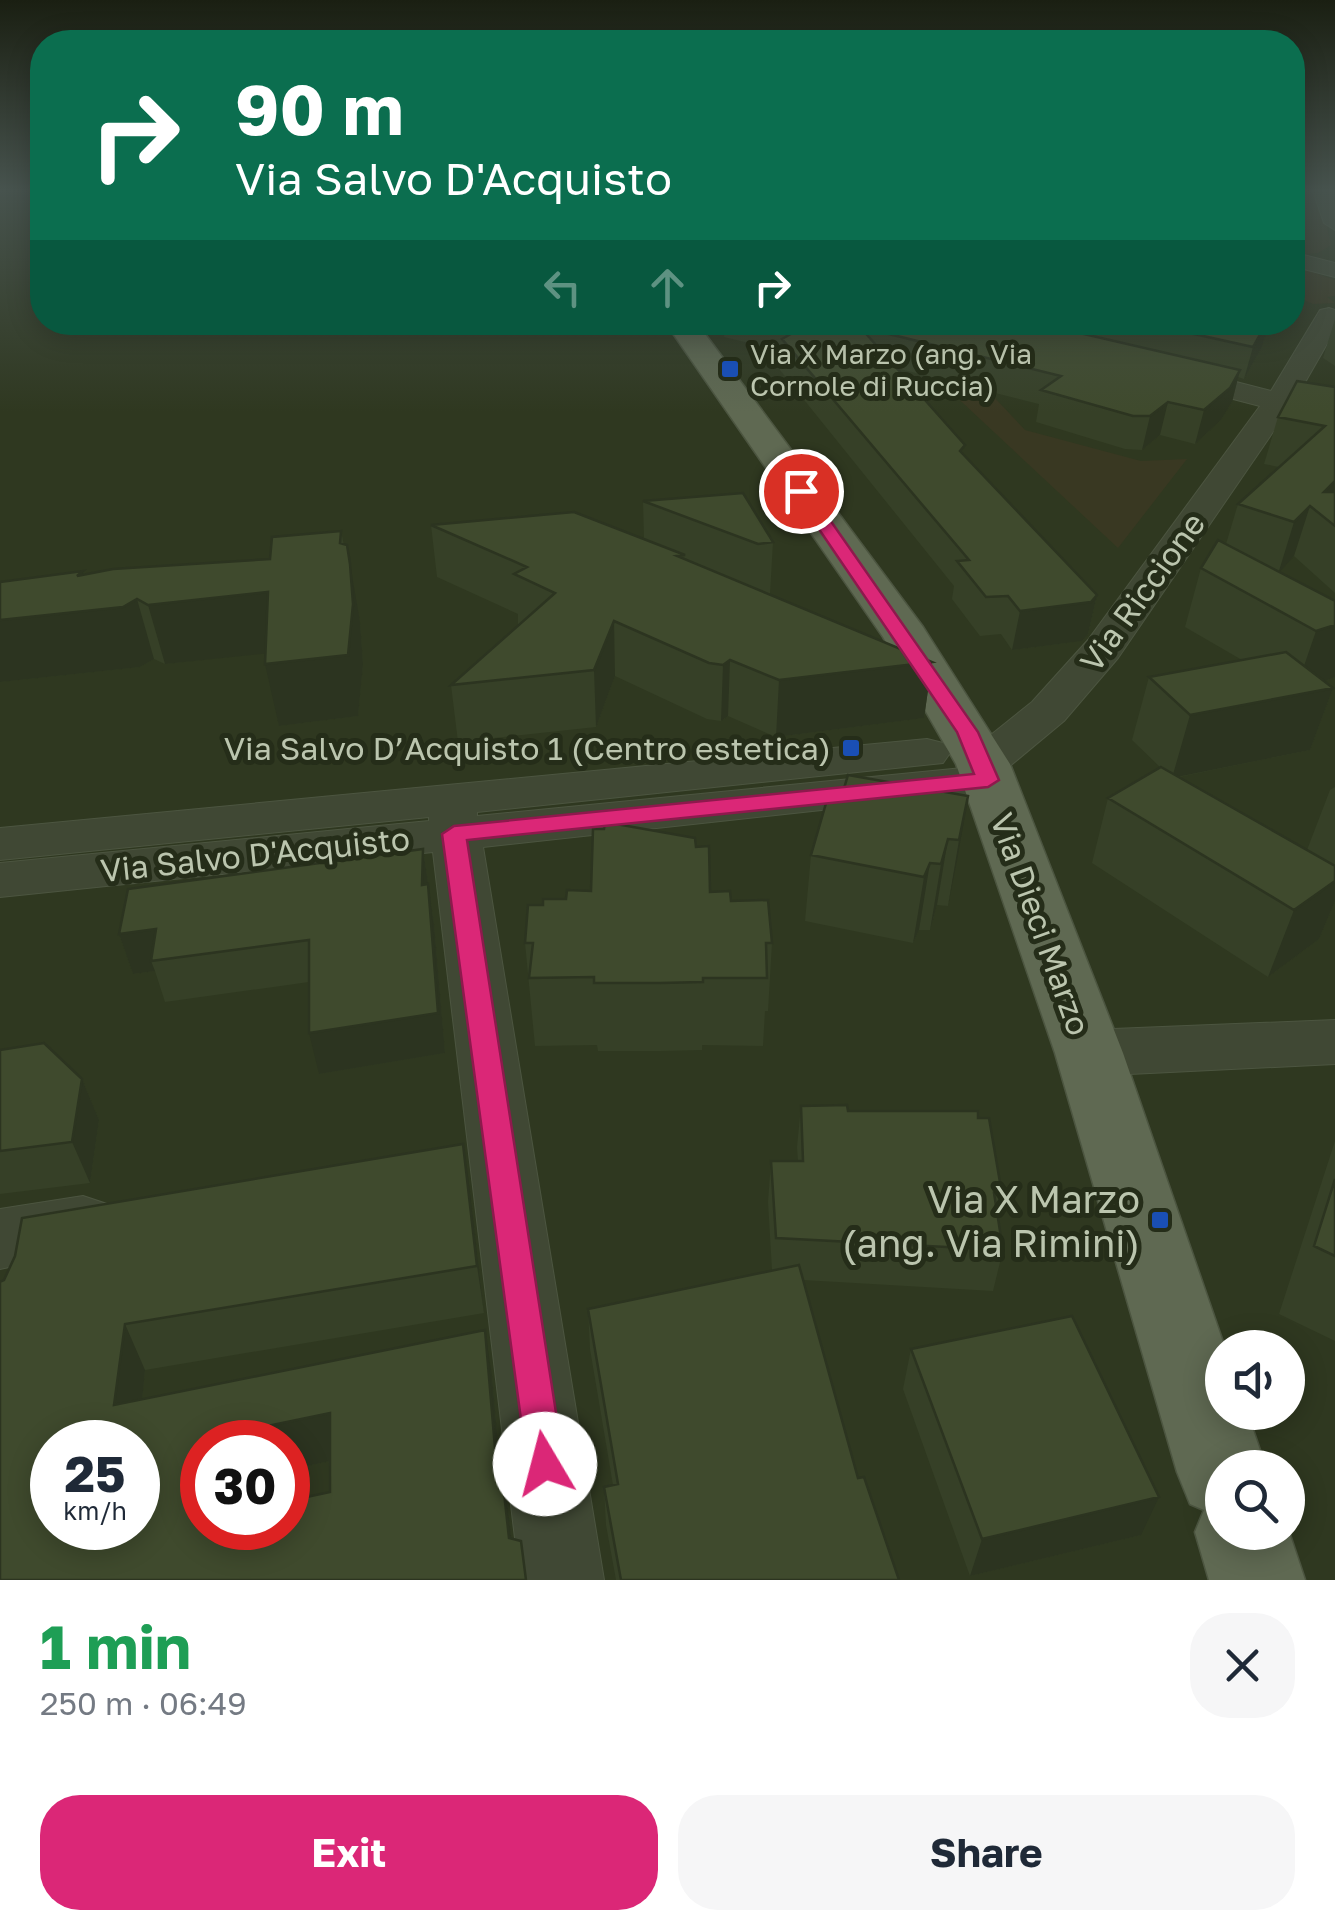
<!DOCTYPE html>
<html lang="en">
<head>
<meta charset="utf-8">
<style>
  :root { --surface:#fff; --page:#f6f6f7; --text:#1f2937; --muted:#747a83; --accent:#db2777 }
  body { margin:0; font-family:"Golos Text",sans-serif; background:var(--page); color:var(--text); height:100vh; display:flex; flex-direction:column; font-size:38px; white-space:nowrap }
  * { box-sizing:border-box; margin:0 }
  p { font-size:32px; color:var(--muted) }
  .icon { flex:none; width:55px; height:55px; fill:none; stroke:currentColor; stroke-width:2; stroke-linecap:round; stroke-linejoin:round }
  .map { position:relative; height:1580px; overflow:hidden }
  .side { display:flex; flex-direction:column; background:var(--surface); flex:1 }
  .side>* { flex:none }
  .guide { position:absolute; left:30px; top:30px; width:1275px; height:305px; border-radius:40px; box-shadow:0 5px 25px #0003; background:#0b6e4f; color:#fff; overflow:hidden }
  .buttons { position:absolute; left:1205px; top:1330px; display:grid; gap:20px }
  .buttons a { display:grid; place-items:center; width:100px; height:100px; border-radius:50%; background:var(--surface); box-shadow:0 5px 25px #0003; font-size:50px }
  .speed { position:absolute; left:30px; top:1420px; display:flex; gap:20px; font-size:50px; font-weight:700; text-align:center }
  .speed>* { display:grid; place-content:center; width:130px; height:130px; border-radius:50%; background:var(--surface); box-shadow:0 5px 25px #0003; line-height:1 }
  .speed small { font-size:25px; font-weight:400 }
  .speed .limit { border:15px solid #d22; background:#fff; color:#111 }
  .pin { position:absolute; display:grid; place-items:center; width:85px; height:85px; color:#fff; margin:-42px; border:5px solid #fff; border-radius:50%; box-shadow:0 2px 10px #0007 }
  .me { position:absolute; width:110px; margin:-55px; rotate:352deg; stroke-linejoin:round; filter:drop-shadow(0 0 8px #0008) }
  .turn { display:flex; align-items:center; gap:35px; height:210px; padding:0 40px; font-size:45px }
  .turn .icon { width:130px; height:130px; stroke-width:2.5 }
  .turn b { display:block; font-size:70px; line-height:85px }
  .lanes { display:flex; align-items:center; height:95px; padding:0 40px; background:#0003; justify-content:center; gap:50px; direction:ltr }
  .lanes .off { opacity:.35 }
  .round { display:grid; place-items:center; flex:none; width:105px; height:105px; border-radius:40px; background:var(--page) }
  .overview { display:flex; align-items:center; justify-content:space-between; height:170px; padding:0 40px }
  h1 { font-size:60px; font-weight:700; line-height:75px; color:#1e9e55 }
  .primary-button { display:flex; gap:20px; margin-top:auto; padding:20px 40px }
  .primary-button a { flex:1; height:115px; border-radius:40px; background:var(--accent); color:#fff; font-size:40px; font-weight:700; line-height:115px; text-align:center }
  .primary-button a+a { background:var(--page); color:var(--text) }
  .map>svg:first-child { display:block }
  .green { fill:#393822 }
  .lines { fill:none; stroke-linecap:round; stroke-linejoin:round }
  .minor-casing { stroke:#4c5540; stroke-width:2 }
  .major-casing { stroke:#4c5540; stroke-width:3 }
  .minor { fill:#404834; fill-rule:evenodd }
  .major { fill:#5f6952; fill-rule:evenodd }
  .wall { fill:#364027; fill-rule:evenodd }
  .shaded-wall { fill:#2c3420 }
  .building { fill:#3f4a2d; stroke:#2c3420; stroke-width:2.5; fill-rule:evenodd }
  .route { fill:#db2777; stroke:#8e194d; stroke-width:2.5 }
  .transit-dot { fill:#1a4fb4; stroke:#252d19; stroke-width:4 }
  .labels { text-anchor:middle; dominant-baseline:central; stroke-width:10; stroke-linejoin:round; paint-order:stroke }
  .far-poi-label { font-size:28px; fill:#bbc5ae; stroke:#252d19; text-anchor:start }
  .street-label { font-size:32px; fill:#bbc5ae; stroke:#252d19 }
  .poi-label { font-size:32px; fill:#bbc5ae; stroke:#252d19; text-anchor:end }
  .near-poi-label { font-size:38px; fill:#bbc5ae; stroke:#252d19; text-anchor:end }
</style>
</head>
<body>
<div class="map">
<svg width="1335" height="1580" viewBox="0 0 1335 1580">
  <rect width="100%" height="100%" fill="#2f3820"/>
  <!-- green -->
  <path class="green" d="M 1293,191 L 1319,191 L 1331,245 L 1318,253 L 1293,255 Z
    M 1292,265 L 1335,280 L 1335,296 L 1327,297 L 1335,303 L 1313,304 L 1293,295 Z
    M 949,390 L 994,397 L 1025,430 L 1141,461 L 1187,459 L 1118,548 Z"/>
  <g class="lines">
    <defs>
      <path id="minor" d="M 1313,191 L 1333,191 L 1335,230 L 1324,223 Z
        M 1292,252 L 1335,263 L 1335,277 L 1292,266 Z
        M 1329,308 L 1335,310 L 1335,330 L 1296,398 L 1335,408 L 1335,426 L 1286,413 L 1118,658 L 1064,721 L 1005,770 L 1012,780 L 1005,790 L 483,847 L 604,1580 L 520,1580 L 433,852 L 0,897 L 0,863 L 429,821 L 429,817 L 0,860 L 0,828 L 927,739 L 943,743 L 950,753 L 943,763 L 477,812 L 477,816 L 963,768 L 960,764 L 967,754 L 1032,702 L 1088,640 L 1260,406 L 1164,381 L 1160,375 L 1164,369 L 1174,366 L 1271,391 L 1320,310 Z
        M 1335,1020 L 1335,1064 L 1089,1076 L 1068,1069 L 1059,1053 L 1068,1037 L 1089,1030 Z
        M 83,1196 L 107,1204 L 117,1225 L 107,1246 L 0,1269 L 0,1209 Z"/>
      <path id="major" d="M 665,322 L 696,322 L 923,627 L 1010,764 L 1123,1053 L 1225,1348 L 1222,1412 L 1247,1412 L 1266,1468 L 1222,1468 L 1222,1532 L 1288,1532 L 1288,1529 L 1305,1580 L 1209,1580 L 1195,1532 L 1204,1510 L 1190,1504 L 1177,1472 L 1055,1053 L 956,764 L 883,637 Z"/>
    </defs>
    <!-- minor casing -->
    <use href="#minor" class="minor-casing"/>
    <!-- major casing -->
    <use href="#major" class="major-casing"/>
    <!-- minor -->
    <use href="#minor" class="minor"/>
    <!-- major -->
    <use href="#major" class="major"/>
  </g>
  <!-- wall -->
  <path class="wall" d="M 1335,319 L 1335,366 L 1323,358 Z
    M 725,322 L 1269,322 L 1262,347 L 1244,379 L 1238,377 L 1232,402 L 1221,420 L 1195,444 L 1160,435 L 1142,450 L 1125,449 L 1036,422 L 1039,404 L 896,368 L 963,455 L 1097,595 L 1088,634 L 1082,641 L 1012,650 L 1001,634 L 980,636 L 952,599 L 954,586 L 780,370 L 781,351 L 724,337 Z
    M 1335,387 L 1335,593 L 1294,556 L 1279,572 L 1335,601 L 1335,677 L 1324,681 L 1333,688 L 1310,750 L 1179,777 L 1307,850 L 1330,790 L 1335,787 L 1335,901 L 1319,939 L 1268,977 L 1092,863 L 1108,798 L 1160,767 L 1132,740 L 1149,677 L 1242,660 L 1185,627 L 1201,568 L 1226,544 L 1238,504 L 1279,467 L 1264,464 L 1278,417 Z
    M 643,501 L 773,542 L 770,594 L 932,662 L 924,718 L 776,737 L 728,716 L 721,721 L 707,719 L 615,676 L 596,727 L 458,742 L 451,685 L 518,625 L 518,614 L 437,577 L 431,525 L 644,539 Z
    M 341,531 L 360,622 L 363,664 L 358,716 L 279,726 L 266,653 L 165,664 L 154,659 L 140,667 L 0,682 L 83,571 L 85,575 L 270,559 Z
    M 842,795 L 968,796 L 948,906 L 937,905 L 930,930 L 919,930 L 913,943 L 805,921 L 811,855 Z
    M 696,847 L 710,892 L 731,901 L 772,943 L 768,1011 L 765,1011 L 763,1046 L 702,1045 L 702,1050 L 661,1051 L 598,1051 L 597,1045 L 535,1046 L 525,943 L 543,905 L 591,891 Z
    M 423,849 L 434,924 L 445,1053 L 319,1074 L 309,982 L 165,1002 L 155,971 L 133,974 L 119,934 Z
    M 0,1050 L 82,1079 L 99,1120 L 90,1183 L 0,1194 Z
    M 801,1106 L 848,1111 L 978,1118 L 1002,1194 L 997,1212 L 1003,1250 L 993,1291 L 803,1280 L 858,1478 L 899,1580 L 616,1580 L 606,1525 L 604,1487 L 613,1485 L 590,1349 L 588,1309 L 772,1270 L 768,1202 L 771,1161 L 798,1161 L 797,1147 Z
    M 1335,1141 L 1335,1341 L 1279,1314 Z
    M 470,1191 L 484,1313 L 145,1370 L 142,1400 L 492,1376 L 498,1447 L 506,1491 L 511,1539 L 0,1580 L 0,1282 ZM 288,1442 L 288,1470 L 330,1461 L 330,1492 L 202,1528 Z
    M 911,1349 L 1141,1535 L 970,1576 L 903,1389 Z"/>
  <!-- shaded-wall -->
  <path class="shaded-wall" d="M 1267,322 L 1269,322 L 1262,347 L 1244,379 L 1253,347 Z
    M 1240,370 L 1232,402 L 1221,420 L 1195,444 L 1204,410 Z
    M 1168,402 L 1160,435 L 1142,450 L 1150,416 Z
    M 1335,481 L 1335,513 L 1324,492 Z
    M 1310,506 L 1294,556 L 1278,574 L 1294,522 Z
    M 350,564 L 360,622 L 363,664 L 358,716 L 279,726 L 265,664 Z
    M 83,571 L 95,610 L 137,599 L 154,659 L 140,667 L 0,682 L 0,620 L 77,576 Z
    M 268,592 L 280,652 L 165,664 L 148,605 Z
    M 1097,595 L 1088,634 L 1082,641 L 1012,650 L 1020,611 Z
    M 614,621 L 615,676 L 596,727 L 594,670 Z
    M 1335,625 L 1335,677 L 1295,692 L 1316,631 Z
    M 730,660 L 728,716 L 721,721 L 723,665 Z
    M 932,662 L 924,718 L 776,737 L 779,680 Z
    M 1333,688 L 1310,750 L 1172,778 L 1190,715 Z
    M 968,796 L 957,861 L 948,906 L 959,840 Z
    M 948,839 L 937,905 L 930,930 L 941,864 Z
    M 423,849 L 434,924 L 445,1053 L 319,1074 L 309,1033 L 422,885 Z
    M 930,863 L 919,930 L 913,943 L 924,877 Z
    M 1335,881 L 1335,901 L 1319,939 L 1268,977 L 1294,910 Z
    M 156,929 L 151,961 L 155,971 L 133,974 L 119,934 Z
    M 82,1079 L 99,1120 L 90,1183 L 72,1142 Z
    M 463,1144 L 470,1191 L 484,1313 L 477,1266 Z
    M 125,1324 L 145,1370 L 138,1442 L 114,1405 Z
    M 485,1330 L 492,1376 L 502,1492 L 495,1448 Z
    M 330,1413 L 344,1458 L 288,1470 L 288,1442 L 238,1442 L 239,1432 Z
    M 499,1447 L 506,1491 L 516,1580 L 509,1538 Z
    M 1159,1497 L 1141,1535 L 970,1576 L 982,1539 Z"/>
  <!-- building -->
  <path class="building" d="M 790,322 L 1032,322 L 1240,370 L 1230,388 L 1204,410 L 1168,402 L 1150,416 L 1133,416 L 1041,390 L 1061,376 L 860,327 L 965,445 L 960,451 L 1097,595 L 1091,602 L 1020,611 L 1008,596 L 986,597 L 957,561 L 969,560 L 782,339 L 805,326 Z
    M 1140,322 L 1267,322 L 1253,347 Z
    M 1297,381 L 1335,387 L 1335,481 L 1324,492 L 1335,492 L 1335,526 L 1310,506 L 1294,522 L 1238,504 L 1325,426 L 1278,417 Z
    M 743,493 L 773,542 L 758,544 L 643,501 Z
    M 574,512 L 685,555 L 677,556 L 932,662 L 779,680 L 730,660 L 723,665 L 709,663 L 614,621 L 594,670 L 451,685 L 555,593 L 514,574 L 527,567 L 431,525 Z
    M 341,531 L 340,543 L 347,545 L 350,564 L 353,604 L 348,655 L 265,664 L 268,592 L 148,605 L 137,599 L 123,607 L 0,620 L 0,582 L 83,571 L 77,576 L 113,569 L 270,559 L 272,537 Z
    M 1218,540 L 1335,601 L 1335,625 L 1316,631 L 1201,568 Z
    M 1286,652 L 1333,688 L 1190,715 L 1149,677 Z
    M 1161,767 L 1335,866 L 1335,881 L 1294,910 L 1108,798 Z
    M 848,775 L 968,796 L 959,840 L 948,839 L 941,864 L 930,863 L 924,877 L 811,855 L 829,793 L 842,795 Z
    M 605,822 L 695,838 L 696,847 L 709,846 L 710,892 L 730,891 L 731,901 L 768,900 L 772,943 L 766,943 L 767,978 L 703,978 L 703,982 L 660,983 L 594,983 L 594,977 L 529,978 L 533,943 L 525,943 L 528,905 L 543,905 L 543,899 L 566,899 L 567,890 L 591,891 L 593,829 L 604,829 Z
    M 423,849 L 422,885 L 428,884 L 438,1013 L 309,1033 L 309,940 L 151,961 L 156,929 L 119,934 L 128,889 Z
    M 44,1043 L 82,1079 L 72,1142 L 0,1151 L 0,1050 Z
    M 847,1105 L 848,1111 L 978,1111 L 978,1118 L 989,1118 L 1002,1194 L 994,1193 L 1003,1250 L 776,1238 L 771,1161 L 803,1161 L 801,1106 Z
    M 463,1144 L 477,1266 L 125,1324 L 114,1405 L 485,1330 L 495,1448 L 499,1447 L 509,1538 L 521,1541 L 526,1580 L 0,1580 L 0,1282 L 4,1280 L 15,1256 L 22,1218 ZM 330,1413 L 330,1492 L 288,1501 L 288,1528 L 202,1528 L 202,1442 L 238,1442 L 239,1432 ZM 52,1442 L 138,1442 L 138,1528 L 52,1528 Z
    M 1335,1179 L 1335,1256 L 1314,1246 Z
    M 799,1265 L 858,1478 L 864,1477 L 899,1580 L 621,1580 L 604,1487 L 618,1484 L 588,1309 Z
    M 1072,1316 L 1159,1497 L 982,1539 L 911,1349 Z"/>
  <!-- sky -->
  <linearGradient id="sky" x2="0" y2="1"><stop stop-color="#1a1f12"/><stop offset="0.46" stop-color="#47534e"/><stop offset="1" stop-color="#47534e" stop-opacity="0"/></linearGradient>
  <rect width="1335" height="412" fill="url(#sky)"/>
  <!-- route -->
  <path class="route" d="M 795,487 L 807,487 L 978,732 L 999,780 L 988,787 L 467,840 L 564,1464 L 558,1477 L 545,1483 L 532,1477 L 527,1464 L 442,834 L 454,826 L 974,774 L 957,732 L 793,491 Z"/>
  <!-- markers -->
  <g class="transit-dot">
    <rect x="720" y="359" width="20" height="20" rx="5"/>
    <rect x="841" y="738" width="20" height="20" rx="5"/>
    <rect x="1150" y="1210" width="20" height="20" rx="5"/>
  </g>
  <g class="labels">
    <!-- far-poi labels -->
    <g class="far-poi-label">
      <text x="750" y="353">Via X Marzo (ang. Via<tspan x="750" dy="32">Cornole di Ruccia)</tspan></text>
    </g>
    <!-- street labels -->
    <g class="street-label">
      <text transform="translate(1142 592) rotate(-54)">Via Riccione</text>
      <text transform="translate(255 854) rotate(-6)">Via Salvo D'Acquisto</text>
      <text transform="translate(1041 924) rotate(70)">Via Dieci Marzo</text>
    </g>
    <!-- poi labels -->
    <g class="poi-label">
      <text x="831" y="748">Via Salvo D’Acquisto 1 (Centro estetica)</text>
    </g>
    <!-- near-poi labels -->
    <g class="near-poi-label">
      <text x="1140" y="1198">Via X Marzo<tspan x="1140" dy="44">(ang. Via Rimini)</tspan></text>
    </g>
  </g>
</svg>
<div class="buttons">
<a><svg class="icon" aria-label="sound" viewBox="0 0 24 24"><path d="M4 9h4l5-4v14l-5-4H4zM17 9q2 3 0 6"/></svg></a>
<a><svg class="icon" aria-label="search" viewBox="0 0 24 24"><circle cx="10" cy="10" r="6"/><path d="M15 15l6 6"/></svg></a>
</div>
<div class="speed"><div>25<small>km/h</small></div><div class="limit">30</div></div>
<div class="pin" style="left:801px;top:491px;background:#d93025"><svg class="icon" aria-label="arrive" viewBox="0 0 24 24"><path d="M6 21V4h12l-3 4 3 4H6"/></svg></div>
<svg class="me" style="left:545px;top:1464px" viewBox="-20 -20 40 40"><circle r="19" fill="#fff"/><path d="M0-13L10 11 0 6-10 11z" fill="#db2777"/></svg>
<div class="guide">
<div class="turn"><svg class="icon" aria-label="right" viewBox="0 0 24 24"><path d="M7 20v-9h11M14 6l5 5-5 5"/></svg><div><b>90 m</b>Via Salvo D'Acquisto</div></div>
<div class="lanes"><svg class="icon off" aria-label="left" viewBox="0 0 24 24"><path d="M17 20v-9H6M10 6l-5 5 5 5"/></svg><svg class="icon off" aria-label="ahead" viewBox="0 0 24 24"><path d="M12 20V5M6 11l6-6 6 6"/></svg><svg class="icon" aria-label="right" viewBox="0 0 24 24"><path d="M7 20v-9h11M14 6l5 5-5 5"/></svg></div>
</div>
</div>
<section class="side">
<div class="overview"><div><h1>1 min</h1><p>250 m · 06:49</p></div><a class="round"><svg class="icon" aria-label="close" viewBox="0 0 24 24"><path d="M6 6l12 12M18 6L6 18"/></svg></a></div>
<div class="primary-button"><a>Exit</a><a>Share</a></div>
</section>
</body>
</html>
